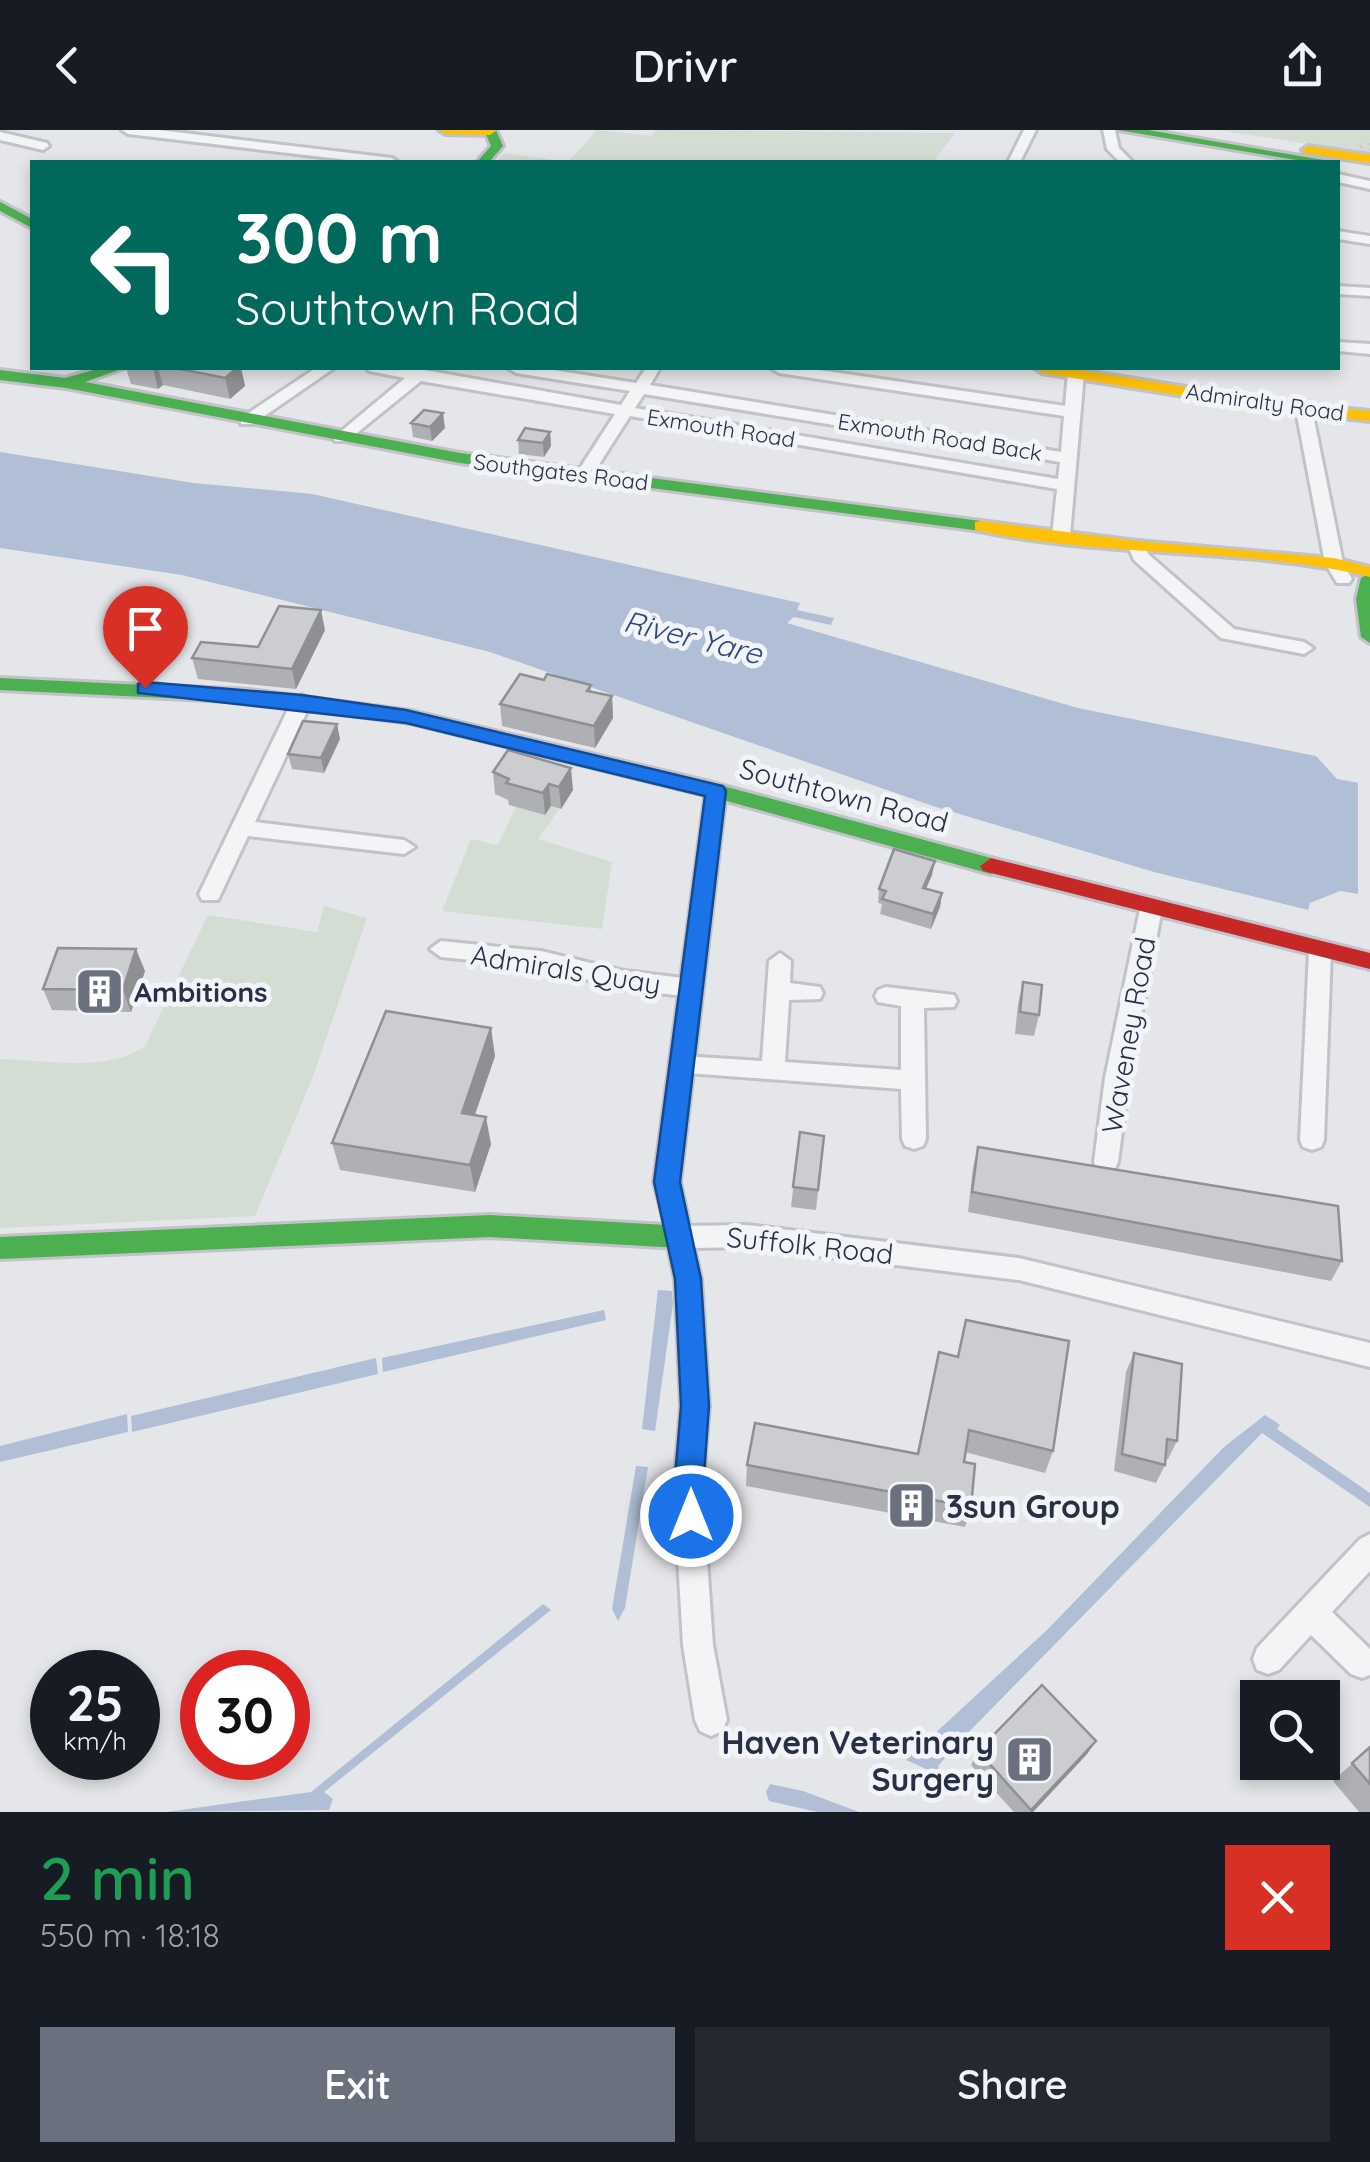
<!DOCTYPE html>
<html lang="en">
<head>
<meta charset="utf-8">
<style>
  :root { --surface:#171b24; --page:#242831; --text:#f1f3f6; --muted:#9ea1a6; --accent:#6a707e }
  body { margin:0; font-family:Quicksand,sans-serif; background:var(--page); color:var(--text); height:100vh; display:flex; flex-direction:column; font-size:38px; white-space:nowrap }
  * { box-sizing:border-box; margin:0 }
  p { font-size:32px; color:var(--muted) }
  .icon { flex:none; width:55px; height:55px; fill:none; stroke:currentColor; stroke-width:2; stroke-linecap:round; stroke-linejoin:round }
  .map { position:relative; height:1682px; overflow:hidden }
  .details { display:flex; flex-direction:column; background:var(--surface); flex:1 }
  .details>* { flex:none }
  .banner { position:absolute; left:30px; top:30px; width:1310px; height:210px; border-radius:0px; box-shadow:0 5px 15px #0003; background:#00695c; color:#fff; overflow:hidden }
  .controls { position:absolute; left:1240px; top:1550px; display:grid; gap:20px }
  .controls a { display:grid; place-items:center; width:100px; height:100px; border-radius:0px; background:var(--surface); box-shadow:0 5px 15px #0003; font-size:50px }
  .speed { position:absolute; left:30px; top:1520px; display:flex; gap:20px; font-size:50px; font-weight:700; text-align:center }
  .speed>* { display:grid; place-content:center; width:130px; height:130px; border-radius:50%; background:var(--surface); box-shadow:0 5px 15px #0003; line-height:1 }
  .speed small { font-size:25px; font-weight:400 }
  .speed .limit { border:15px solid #d22; background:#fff; color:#111 }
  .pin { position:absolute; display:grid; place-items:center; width:85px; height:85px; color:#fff; margin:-102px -42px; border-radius:50% 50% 50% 0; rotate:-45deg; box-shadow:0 0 10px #0007 }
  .pin .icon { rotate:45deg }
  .me { position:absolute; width:110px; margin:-55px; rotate:0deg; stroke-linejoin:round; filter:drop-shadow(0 0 8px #0008) }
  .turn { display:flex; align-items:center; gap:35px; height:210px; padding:0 40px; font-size:45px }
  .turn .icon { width:130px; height:130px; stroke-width:2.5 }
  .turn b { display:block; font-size:70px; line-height:85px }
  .round { display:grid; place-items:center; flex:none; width:105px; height:105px; border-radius:0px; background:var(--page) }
  .headline { display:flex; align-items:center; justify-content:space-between; height:170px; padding:0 40px }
  h1 { font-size:60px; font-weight:600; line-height:75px; color:#1e9e55 }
  .button { display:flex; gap:20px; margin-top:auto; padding:20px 40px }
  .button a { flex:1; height:115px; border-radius:0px; background:var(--accent); color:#fff; font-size:40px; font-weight:600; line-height:115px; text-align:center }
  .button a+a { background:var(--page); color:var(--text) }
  header { display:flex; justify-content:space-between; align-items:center; height:130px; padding:0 40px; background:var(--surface); font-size:45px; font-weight:600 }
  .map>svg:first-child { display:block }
  .green { fill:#d3ddd4 }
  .water { fill:#b0bfd6 }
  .pier { fill:#e4e6e9 }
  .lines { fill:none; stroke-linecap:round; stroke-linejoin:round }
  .street-casing { stroke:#c1c3c7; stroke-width:6 }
  .fast-casing { stroke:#c1c3c7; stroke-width:6 }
  .slow-casing { stroke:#c1c3c7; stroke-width:6 }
  .jam-casing { stroke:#c1c3c7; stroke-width:6 }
  .street { fill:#f3f4f6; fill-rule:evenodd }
  .fast { fill:#4caf50; fill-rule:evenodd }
  .slow { fill:#ffc107; fill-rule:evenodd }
  .jam { fill:#c62828; fill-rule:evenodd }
  .rail { stroke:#cdced1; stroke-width:2.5; stroke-dasharray:2.5 6; stroke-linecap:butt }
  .wall { fill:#afb0b4 }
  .shaded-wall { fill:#8e9092 }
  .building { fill:#cbcdd1; stroke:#8e9092; stroke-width:2.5 }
  .route { fill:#1a73e8; stroke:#114b97; stroke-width:2.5 }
  .labels { text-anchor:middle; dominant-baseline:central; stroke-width:10; stroke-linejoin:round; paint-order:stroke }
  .far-street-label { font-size:22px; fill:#283045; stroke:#f2f4f8 }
  .street-label { font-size:28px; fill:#283045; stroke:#f2f4f8 }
  .poi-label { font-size:28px; font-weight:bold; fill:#283045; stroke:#f2f4f8; text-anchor:start }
  .water-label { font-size:30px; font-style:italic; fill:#2e4a7d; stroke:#f2f4f8 }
  .near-poi-label { font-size:32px; font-weight:bold; fill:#283045; stroke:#f2f4f8; text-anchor:start }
</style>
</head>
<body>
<header><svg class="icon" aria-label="back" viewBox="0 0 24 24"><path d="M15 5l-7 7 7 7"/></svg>Drivr<svg class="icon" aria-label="share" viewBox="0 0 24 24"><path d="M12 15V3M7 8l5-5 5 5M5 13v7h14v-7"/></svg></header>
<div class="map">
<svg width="1370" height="1682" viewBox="0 0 1370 1682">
  <rect width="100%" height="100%" fill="#e4e6e9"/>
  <!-- green -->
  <path class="green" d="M 597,0 L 651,6 L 657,0 L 955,3 L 933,32 L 496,32 L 504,23 L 568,32 Z
    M 1219,0 L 1370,0 L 1370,24 Z
    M 551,676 L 559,679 L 538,709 L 612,732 L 602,799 L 442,781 L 471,709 L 498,715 L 516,677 L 545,685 Z
    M 324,776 L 367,788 L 314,944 L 255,1086 L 0,1098 L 0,929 C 43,930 108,943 145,916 L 208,785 L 317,802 Z"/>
  <!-- water -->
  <path class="water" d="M 0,322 L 194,353 L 312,364 L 800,473 L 797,480 L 834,488 L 831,495 L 794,487 L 787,493 L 1078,578 L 1316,626 L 1337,649 L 1370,655 L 1370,766 L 1340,761 L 1310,773 L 1308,780 L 1154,742 L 936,677 L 490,522 L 182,445 L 0,418 Z
    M 658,1160 L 672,1161 L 673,1174 L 655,1301 L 642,1299 Z
    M 604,1180 L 606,1190 L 383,1242 L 382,1228 Z
    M 376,1228 L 378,1244 L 132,1302 L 131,1286 Z
    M 127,1284 L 128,1302 L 0,1332 L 0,1316 Z
    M 1265,1285 L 1280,1295 L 1277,1299 L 1370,1363 L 1370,1377 L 1262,1303 L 960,1611 L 938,1636 L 944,1647 L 906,1630 L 1047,1500 L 1224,1317 Z
    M 636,1336 L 648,1337 L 625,1478 L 618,1491 L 612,1479 Z
    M 543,1474 L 551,1480 L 324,1662 L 333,1669 L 329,1680 L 166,1682 L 311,1662 Z
    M 770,1654 L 803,1661 L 859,1682 L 817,1682 L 769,1671 L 766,1662 Z"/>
  <!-- pier -->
  <path class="pier" d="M 1358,648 L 1370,650 L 1370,771 L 1358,769 Z"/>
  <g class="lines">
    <defs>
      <path id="street" d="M 122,0 L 159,0 L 392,28 L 398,32 L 365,32 L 128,4 Z
        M 1024,0 L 1036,0 L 1020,32 L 1008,32 Z
        M 1103,0 L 1115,0 L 1119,18 L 1133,32 L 1120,32 L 1107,19 Z
        M 0,2 L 47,13 L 49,16 L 43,20 L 0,10 Z
        M 1338,44 L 1370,51 L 1370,59 L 1338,52 Z
        M 1338,101 L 1370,106 L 1370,114 L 1338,109 Z
        M 1338,156 L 1370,158 L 1370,166 L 1338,164 Z
        M 1338,212 L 1370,214 L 1370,224 L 1338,221 Z
        M 316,238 L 334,238 L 253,294 L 241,294 L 241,288 Z
        M 367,238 L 419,239 L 621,275 L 630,261 L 516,243 L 508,238 L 541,238 L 636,253 L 646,238 L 660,238 L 650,255 L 1061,322 L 1064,286 L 779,243 L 771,238 L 806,238 L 1065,276 L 1068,243 L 1076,238 L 1084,243 L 1070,406 L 1061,411 L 1052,406 L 1057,359 L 630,286 L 589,350 L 583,351 L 575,346 L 615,284 L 421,251 L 347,311 L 335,311 L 333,308 L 405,248 L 369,241 ZM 644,264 L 1060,332 L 1058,349 L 635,278 Z
        M 1298,277 L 1312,280 L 1343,433 L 1352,449 L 1349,453 L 1337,453 L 1325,433 L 1296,280 Z
        M 1137,411 L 1143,412 L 1148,424 L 1234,499 L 1304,512 L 1313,518 L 1304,524 L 1221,508 L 1134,430 L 1128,416 Z
        M 302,565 L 312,571 L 255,692 L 404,710 L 415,717 L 404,724 L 248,706 L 218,770 L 202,770 L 199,764 L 292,571 Z
        M 1151,771 L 1162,779 L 1129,948 L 1118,1032 L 1115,1039 L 1106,1042 L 1097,1039 L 1094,1032 L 1105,948 L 1140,779 Z
        M 441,811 L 541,821 L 624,841 L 692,849 L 700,852 L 703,858 L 700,864 L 692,867 L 624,859 L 541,837 L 441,827 L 430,819 Z
        M 1320,813 L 1331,821 L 1324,1010 L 1321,1017 L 1312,1020 L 1303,1017 L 1300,1010 L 1309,821 Z
        M 780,823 L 791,831 L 790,853 L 820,857 L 823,863 L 820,869 L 789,870 L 785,932 L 901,940 L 901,876 L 878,872 L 875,866 L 878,860 L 886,857 L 954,865 L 957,871 L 954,877 L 924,878 L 926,1009 L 923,1016 L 914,1019 L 905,1016 L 902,1009 L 901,959 L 674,942 L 670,935 L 674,928 L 682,926 L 762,931 L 769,831 Z
        M 747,1095 L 1019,1128 L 1370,1213 L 1370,1237 L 1019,1150 L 747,1117 L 694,1118 L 701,1149 L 709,1276 L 702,1359 L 713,1515 L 727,1590 L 722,1601 L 711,1606 L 700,1601 L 695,1590 L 683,1515 L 674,1359 L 681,1276 L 675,1149 L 666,1107 L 670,1099 L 679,1096 Z
        M 1370,1404 L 1370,1441 L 1332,1482 L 1370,1519 L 1370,1545 L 1362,1548 L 1351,1544 L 1311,1505 L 1279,1540 L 1268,1544 L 1257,1540 L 1253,1529 L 1257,1518 L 1360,1409 Z"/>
      <path id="fast" d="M 484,0 L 496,0 L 503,16 L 489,32 L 477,32 L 491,16 Z
        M 1118,0 L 1148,0 L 1335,32 L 1308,32 Z
        M 0,72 L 32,89 L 32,98 L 0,81 Z
        M 101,238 L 124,238 L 85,252 L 460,323 L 981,391 L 990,396 L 981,401 L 460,333 L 66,258 L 0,250 L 0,240 L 65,248 Z
        M 1370,443 L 1370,513 L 1361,507 L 1356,469 L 1361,448 Z
        M 0,548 L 249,560 L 411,581 L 705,651 L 991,728 L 1002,736 L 991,744 L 705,665 L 411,593 L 249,572 L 0,560 Z
        M 490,1085 L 666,1095 L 677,1088 L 686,1091 L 692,1107 L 688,1115 L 679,1118 L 490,1107 L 0,1129 L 0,1107 Z"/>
      <path id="slow" d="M 439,0 L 496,0 L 496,1 L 490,5 L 445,4 Z
        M 1308,16 L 1370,25 L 1370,33 L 1304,23 L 1302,20 Z
        M 1034,238 L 1067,238 L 1282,272 L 1370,281 L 1370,291 L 1282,282 L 1042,243 Z
        M 981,391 L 1137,411 L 1334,428 L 1370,437 L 1370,447 C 1243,416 1104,429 975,400 L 975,392 Z
        M 716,654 L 726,661 L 680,1052 L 690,1099 L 686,1107 L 677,1110 L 668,1107 L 654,1052 L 706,661 Z"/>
      <path id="jam" d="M 991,728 L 1370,823 L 1370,839 L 983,741 L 980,736 Z"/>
    </defs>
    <!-- street casing -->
    <use href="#street" class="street-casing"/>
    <!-- fast casing -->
    <use href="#fast" class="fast-casing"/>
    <!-- slow casing -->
    <use href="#slow" class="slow-casing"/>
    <!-- jam casing -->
    <use href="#jam" class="jam-casing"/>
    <!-- street -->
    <use href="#street" class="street"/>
    <!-- fast -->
    <use href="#fast" class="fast"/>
    <!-- slow -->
    <use href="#slow" class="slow"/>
    <!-- jam -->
    <use href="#jam" class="jam"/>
    <!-- rail -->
    <path class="rail" d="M 1370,14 L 1357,16 L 1370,20"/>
  </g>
  <!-- wall -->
  <path class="wall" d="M 126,238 L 241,238 L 245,256 L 230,269 L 163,255 L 158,259 L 131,254 Z
    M 411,293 L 445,298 L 432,311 L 413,307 Z
    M 550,302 L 551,316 L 544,327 L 519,324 L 518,310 Z
    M 325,500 L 296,559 L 198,549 L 192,528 L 258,517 Z
    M 544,550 L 591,555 L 591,562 L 612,566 L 613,588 L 595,618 L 502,596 L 500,574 Z
    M 340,609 L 324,643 L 292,639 L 288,624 Z
    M 493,642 L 573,660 L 561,679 L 551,676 L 545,685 L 509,675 L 508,670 L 495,664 Z
    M 932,745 L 926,759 L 942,763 L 940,777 L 931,799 L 880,784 L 882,774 L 878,773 L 879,759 Z
    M 145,841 L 131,882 L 52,880 L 43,859 Z
    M 1023,852 L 1039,885 L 1034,906 L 1015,904 L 1018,874 Z
    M 495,926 L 475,985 L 491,1014 L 475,1062 L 340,1040 L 332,1013 Z
    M 800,1002 L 824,1006 L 816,1080 L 791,1077 Z
    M 978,1017 L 1342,1131 L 1331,1151 L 968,1082 L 973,1038 Z
    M 966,1190 L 1053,1321 L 1045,1343 L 965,1322 L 964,1332 L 971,1377 L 965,1397 L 746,1356 L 747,1335 L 917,1323 L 939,1222 L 957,1226 Z
    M 1134,1223 L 1177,1311 L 1168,1329 L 1165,1329 L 1165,1335 L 1156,1353 L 1114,1341 L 1126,1242 Z
    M 1096,1611 L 1087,1624 L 1033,1682 L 1014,1682 L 971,1635 L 978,1621 Z
    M 1370,1617 L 1370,1682 L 1359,1682 L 1333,1651 Z"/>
  <!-- shaded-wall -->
  <path class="shaded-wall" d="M 153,238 L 158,238 L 163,255 L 158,259 Z
    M 237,238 L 241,238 L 245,256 L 230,269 L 225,248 Z
    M 443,283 L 445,298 L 432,311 L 430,297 Z
    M 550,302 L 551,316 L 544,327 L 543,313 Z
    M 321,480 L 325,500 L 296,559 L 292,539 Z
    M 612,566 L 613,588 L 595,618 L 594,596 Z
    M 337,594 L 340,609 L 324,643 L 321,628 Z
    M 571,638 L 573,660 L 561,679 L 559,657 Z
    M 549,654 L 551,676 L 545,685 L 543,663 Z
    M 935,731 L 932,745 L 920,772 L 923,758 Z
    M 942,763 L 940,777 L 931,799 L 933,784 Z
    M 136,819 L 145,841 L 131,882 L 123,860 Z
    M 491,898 L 495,926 L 466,1010 L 462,983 Z
    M 486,987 L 491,1014 L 475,1062 L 470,1035 Z
    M 1096,1611 L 1087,1624 L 1033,1682 L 1030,1682 Z"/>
  <!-- building -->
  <path class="building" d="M 175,238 L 237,238 L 225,248 Z
    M 424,280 L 443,283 L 430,297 L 411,293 Z
    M 525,298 L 550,302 L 543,313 L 518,310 Z
    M 279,476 L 321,480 L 292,539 L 192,528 L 201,512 L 258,517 Z
    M 520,544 L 544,550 L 547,544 L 591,555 L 587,561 L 612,566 L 594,596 L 500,574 Z
    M 303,591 L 337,594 L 321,628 L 288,624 Z
    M 508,620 L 571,638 L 559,657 L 549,654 L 543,663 L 506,653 L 509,649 L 493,642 Z
    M 894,719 L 935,731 L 923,758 L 942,763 L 933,784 L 882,769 L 886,761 L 879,759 Z
    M 58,818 L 136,819 L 123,860 L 43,859 Z
    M 1023,852 L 1042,855 L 1039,885 L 1020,882 Z
    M 386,881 L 491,898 L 462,983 L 486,987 L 470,1035 L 332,1013 Z
    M 800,1002 L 824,1006 L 818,1060 L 793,1057 Z
    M 978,1017 L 1338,1076 L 1342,1131 L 972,1062 Z
    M 966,1190 L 1069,1211 L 1053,1321 L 969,1300 L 964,1332 L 975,1334 L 971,1377 L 747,1335 L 755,1293 L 918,1324 L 939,1222 L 958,1227 Z
    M 1134,1223 L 1182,1234 L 1177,1311 L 1167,1309 L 1165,1335 L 1122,1324 Z
    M 1042,1555 L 1096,1611 L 1031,1680 L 978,1621 Z
    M 1370,1617 L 1370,1654 L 1352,1633 Z"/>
  <!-- route -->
  <path class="route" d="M 145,552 L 302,565 L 406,580 L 723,656 L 726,661 L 680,1052 L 701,1149 L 709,1276 L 703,1359 L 705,1386 L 701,1396 L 691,1400 L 680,1396 L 674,1359 L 681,1276 L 675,1149 L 654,1052 L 705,666 L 406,593 L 138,563 L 138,554 Z"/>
  <!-- icons -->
  <defs>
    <symbol id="building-square" viewBox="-11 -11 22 22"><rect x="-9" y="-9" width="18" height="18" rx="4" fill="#6a707e" stroke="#f2f4f8"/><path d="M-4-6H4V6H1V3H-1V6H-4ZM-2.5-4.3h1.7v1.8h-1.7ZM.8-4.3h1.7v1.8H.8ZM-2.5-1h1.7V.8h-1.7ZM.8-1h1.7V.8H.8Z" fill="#fff"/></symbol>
  </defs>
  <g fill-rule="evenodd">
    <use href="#building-square" x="72" y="834" width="55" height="55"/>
    <use href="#building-square" x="884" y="1348" width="55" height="55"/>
    <use href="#building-square" x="1002" y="1602" width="55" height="55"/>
  </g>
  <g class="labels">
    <!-- far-street labels -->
    <g class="far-street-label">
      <text transform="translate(1265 272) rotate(8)">Admiralty Road</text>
      <text transform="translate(721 298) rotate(9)">Exmouth Road</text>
      <text transform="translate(940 307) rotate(9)">Exmouth Road Back</text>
      <text transform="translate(561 342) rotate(7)">Southgates Road</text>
    </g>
    <!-- street labels -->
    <g class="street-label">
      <text transform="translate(844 665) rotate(15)">Southtown Road</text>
      <text transform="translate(566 839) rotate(9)">Admirals Quay</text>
      <text transform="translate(1128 905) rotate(-80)">Waveney Road</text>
      <text transform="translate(810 1115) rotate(6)">Suffolk Road</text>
    </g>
    <!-- poi labels -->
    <g class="poi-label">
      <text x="134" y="861">Ambitions</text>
    </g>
    <!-- water labels -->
    <g class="water-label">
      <text transform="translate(693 507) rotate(14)">River Yare</text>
    </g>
    <!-- near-poi labels -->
    <g class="near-poi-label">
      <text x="946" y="1376">3sun Group</text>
      <text x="994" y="1612" text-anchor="end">Haven Veterinary<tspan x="994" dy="37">Surgery</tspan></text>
    </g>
  </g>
</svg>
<div class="controls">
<a><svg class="icon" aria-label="search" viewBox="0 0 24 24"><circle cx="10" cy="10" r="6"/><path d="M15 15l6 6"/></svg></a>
</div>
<div class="speed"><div>25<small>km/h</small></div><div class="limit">30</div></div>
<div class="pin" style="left:145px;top:558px;background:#d93025"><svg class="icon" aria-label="arrive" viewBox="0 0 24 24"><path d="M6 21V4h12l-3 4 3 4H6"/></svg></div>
<svg class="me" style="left:691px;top:1386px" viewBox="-20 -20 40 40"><circle r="17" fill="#1a73e8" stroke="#fff" stroke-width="3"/><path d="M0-11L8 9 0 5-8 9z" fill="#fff"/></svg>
<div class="banner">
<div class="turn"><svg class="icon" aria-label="left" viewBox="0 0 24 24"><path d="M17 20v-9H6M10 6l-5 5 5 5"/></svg><div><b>300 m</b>Southtown Road</div></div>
</div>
</div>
<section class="details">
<div class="headline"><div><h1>2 min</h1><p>550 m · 18:18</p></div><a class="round" style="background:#d93025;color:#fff"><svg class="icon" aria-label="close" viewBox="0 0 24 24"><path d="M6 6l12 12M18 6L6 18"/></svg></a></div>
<div class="button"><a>Exit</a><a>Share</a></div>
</section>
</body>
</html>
